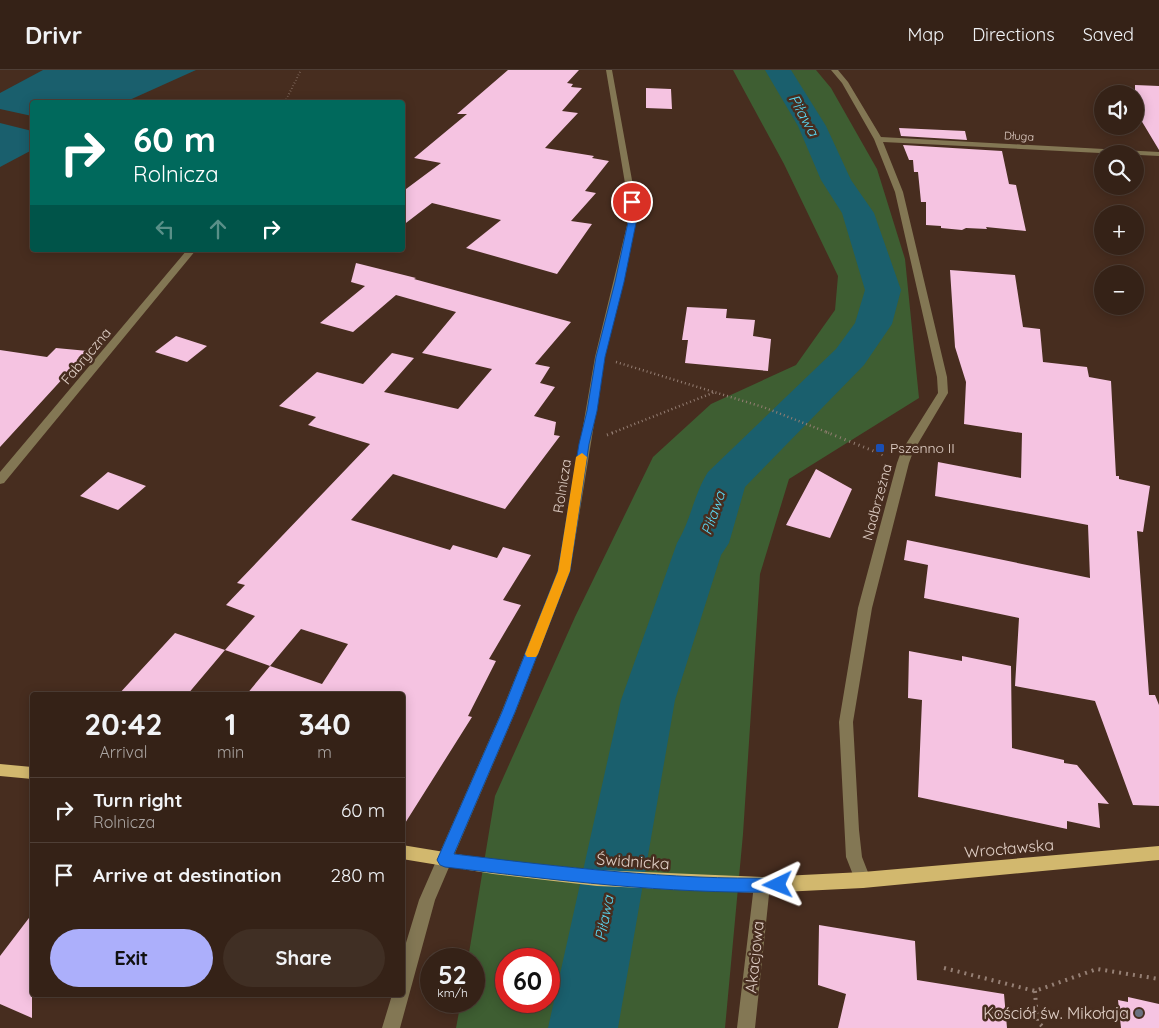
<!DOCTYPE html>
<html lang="en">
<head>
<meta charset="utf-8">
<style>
  :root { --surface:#352217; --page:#402f24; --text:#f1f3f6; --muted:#aaa4a1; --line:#4f3f36; --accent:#acaffb }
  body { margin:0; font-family:Quicksand,sans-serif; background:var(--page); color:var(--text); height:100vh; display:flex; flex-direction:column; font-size:19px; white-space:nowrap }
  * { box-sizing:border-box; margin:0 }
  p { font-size:16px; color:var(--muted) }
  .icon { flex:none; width:28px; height:28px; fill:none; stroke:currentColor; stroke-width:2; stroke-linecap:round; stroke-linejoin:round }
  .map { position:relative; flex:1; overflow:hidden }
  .panel { position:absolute; left:30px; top:622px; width:375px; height:305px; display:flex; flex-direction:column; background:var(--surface); border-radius:5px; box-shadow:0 2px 12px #0003,0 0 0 1px var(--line) }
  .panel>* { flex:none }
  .guide { position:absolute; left:30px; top:30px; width:375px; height:152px; border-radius:5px; box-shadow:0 2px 12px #0003,0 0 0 1px var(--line); background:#00695c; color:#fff; overflow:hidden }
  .tools { position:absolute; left:1094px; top:15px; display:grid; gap:10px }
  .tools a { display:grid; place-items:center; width:50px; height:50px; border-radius:50%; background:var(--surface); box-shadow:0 2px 12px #0003,0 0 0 1px var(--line); font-size:25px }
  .speed { position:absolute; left:420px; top:878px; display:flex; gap:10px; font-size:25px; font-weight:700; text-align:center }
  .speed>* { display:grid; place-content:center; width:65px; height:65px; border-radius:50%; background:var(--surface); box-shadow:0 2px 12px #0003,0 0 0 1px var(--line); line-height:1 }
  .speed small { font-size:12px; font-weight:400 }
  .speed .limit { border:8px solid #d22; background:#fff; color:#111 }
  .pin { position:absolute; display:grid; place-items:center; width:42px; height:42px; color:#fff; margin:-21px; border:2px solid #fff; border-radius:50%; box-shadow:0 1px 5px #0007 }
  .me { position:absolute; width:55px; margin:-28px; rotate:268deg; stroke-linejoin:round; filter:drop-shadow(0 0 4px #0008) }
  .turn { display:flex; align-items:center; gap:18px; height:105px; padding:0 20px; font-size:22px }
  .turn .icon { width:65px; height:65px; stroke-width:2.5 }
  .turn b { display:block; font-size:35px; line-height:42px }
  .lanes { display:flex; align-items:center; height:48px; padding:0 20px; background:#0003; justify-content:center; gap:25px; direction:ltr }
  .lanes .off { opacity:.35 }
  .eta { display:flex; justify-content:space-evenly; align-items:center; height:85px; text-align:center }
  .eta b { font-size:30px; font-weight:700; line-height:35px }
  .action { display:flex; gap:10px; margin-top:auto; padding:10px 20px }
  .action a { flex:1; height:58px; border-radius:30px; background:var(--accent); color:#111; font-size:20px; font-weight:700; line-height:58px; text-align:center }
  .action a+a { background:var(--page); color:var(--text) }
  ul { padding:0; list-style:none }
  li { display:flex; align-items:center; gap:15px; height:65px; padding:0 20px; border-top:1px solid var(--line) }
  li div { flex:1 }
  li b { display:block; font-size:19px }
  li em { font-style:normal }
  header { display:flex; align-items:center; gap:30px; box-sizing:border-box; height:70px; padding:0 25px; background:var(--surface); border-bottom:1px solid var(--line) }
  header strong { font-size:24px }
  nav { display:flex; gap:28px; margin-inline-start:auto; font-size:18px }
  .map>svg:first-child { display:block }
  .green { fill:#3e5e32; fill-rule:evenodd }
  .water { fill:#1a5f6d }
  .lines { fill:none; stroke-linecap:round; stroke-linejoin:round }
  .river { fill:#1a5f6d; fill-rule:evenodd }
  .building { fill:#f5c3e1 }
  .path-far3 { stroke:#957f74; stroke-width:2; stroke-dasharray:0.5 2.5; stroke-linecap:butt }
  .path-far2 { stroke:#957f74; stroke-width:2.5; stroke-dasharray:1 3; stroke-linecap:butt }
  .path-far1 { stroke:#957f74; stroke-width:3; stroke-dasharray:1 4; stroke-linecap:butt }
  .path { stroke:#957f74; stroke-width:4; stroke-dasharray:2 5; stroke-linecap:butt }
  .minor { fill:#837754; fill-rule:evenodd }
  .major { fill:#d2b86e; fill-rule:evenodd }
  .route { fill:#1a73e8; stroke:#114b97 }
  .slow { fill:#f59e0b }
  .transit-dot { fill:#1a4fb4; stroke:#472d1f; stroke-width:2 }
  .worship-dot { fill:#6b7280; stroke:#472d1f; stroke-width:2 }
  .labels { text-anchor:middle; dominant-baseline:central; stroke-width:5; stroke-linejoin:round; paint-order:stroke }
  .far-street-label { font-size:11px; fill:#e0cfc6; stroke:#472d1f }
  .street-label { font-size:14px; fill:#e0cfc6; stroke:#472d1f }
  .poi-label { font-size:14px; fill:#e0cfc6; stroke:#472d1f; text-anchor:start }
  .water-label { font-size:15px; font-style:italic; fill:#5ad8f3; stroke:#472d1f }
  .near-street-label { font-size:16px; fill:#e0cfc6; stroke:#472d1f }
  .near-poi-label { font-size:16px; fill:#e0cfc6; stroke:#472d1f; text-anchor:end }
</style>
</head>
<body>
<header>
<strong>Drivr</strong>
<nav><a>Map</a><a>Directions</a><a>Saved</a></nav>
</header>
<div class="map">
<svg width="1159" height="958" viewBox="0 0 1159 958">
  <rect width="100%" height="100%" fill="#472d1f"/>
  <!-- green -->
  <path class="green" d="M 733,0 L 816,0 L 831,18 L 877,99 L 905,189 L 919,328 L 789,409 L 760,504 L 743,764 L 725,958 L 456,958 L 461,931 L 474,931 L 474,889 L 468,889 L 495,726 L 575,547 L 653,387 L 711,334 L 796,295 L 835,240 L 838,206 L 784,94 ZM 506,889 L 549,889 L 549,931 L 506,931 Z"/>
  <!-- water -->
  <path class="water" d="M 43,0 L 196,0 L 125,32 L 32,32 L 32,46 L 0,39 L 0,23 Z
    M 0,53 L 32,61 L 32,80 L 0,97 Z"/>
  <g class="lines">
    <!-- river -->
    <path class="river" d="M 765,0 L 791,0 L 826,56 L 851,110 L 874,143 L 901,220 L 892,254 L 864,295 L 745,417 L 729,473 L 721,485 L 675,630 L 618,958 L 548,958 L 621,630 L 677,473 C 691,450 694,424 708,402 L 836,279 L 855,253 L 865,220 L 842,143 L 821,110 L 798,56 Z"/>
  </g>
  <!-- building -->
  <path class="building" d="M 508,0 L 579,0 L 567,13 L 573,14 L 571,17 L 582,18 L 562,41 L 578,43 L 545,78 L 594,86 L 592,88 L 609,91 L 585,121 L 596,123 L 571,151 L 592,154 L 557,204 L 466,178 L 501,150 L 432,133 L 402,156 L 402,122 L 441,93 L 414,88 L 467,44 L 457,44 Z
    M 1135,15 L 1159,16 L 1159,80 L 1135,40 Z
    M 646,18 L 671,19 L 672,39 L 646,38 Z
    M 899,58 L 965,61 L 967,70 L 901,66 Z
    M 903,75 L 1002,81 L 1009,114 L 1016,115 L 1026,161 L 986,157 L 987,159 L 966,158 L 962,160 L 941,158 L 941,156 L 926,155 L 926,132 L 921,132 L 918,102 L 914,102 L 913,90 L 909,90 Z
    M 356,193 L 416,208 L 414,209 L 571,252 L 535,294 L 550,297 L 540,313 L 555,317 L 534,346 L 556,352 L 554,365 L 560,366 L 505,439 L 393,404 L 351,450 L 450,480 L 453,475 L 497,488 L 503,477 L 531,485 L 503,530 L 521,535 L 489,589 L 496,591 L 468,646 L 472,647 L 402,758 L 402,625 L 246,625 L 270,596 L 322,614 L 348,574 L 301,559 L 270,596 L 225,580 L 255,546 L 226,535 L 245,515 L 237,513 L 370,374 L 308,355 L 316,347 L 279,336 L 317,302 L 363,314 L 392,283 L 414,288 L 384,322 L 458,339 L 492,299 L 422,283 L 456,242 L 396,225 L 353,262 L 320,253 L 365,216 L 351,212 Z
    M 950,200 L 1015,205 L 1023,257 L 1040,259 L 1043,292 L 1087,297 L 1089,307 L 1111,311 L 1116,406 L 1119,406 L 1119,409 L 1150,416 L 1143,462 L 1137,461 L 1149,625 L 1155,625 L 1159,635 L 1159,736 L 1133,735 L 1095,631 L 1015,616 L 1019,548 L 924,528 L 928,495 L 904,490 L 907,470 L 1090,508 L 1088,455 L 935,426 L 938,392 L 1021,408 L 1022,363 L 964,354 L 966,312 L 955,277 Z
    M 687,237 L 727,239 L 726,248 L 755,250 L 753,266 L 771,269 L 768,301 L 685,293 L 688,270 L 682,270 Z
    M 176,266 L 207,276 L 187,292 L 155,282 Z
    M 56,278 L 88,281 L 0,377 L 0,280 L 47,287 Z
    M 816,399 L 852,419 L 830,468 L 786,455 Z
    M 108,402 L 146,416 L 118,440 L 80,426 Z
    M 175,563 L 225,580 L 187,625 L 118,625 Z
    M 909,581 L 962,591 L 962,586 L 1011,596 L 1012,678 L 1064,690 L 1064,693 L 1077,695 L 1109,734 L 1098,733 L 1100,758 L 1067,751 L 1067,759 L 918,727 L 922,630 L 908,628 Z
    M 32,844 L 32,948 L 0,934 L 0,886 Z
    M 819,855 L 915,871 L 917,910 L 1004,924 L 1007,958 L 838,958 L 846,924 L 818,915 Z
    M 1128,927 L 1159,934 L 1159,958 L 1121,958 L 1118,930 L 1128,932 Z"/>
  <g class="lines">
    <!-- path-far3 -->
    <path class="path-far3" d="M 285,32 L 301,0"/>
    <!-- path-far2 -->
    <path class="path-far2" d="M 616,292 L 763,337 L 829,363
      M 612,363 L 715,322"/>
    <!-- path-far1 -->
    <path class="path-far1" d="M 826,362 L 886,386
      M 607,365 L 615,362"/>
    <!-- path -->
    <path class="path" d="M 944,898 L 1035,921 L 1097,899 L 1159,909
      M 1035,921 L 1037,951 L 1044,958"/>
    <!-- minor -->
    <path class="minor" d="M 606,0 L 612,0 L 638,143 L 605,287 L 570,501 L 515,643 L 435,830 L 400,958 L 382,958 L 392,925 L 402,925 L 402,886 L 419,830 L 501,643 L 558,501 L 595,287 L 630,143 Z
      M 831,0 L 838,0 L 848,12 L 881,67 L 1159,82 L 1159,86 L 883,72 L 903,122 L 947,307 L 948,323 L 913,382 L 909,393 L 872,538 L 853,652 L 859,760 L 862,787 L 871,810 L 869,815 L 863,818 L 857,815 L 846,787 L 839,652 L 858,538 L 897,393 L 901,382 L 938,323 L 937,307 L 895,122 L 874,69 L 842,13 Z
      M 187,180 L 196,180 L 4,413 L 0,414 L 0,402 Z
      M 762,807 L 768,810 L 770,815 L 755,958 L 737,958 L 754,815 L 756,810 Z"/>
    <!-- major -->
    <path class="major" d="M 0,694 L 32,697 L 32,709 L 0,706 Z
      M 402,775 L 493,790 L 597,800 L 762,807 L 863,802 L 1159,776 L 1159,790 L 863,818 L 762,823 L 597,816 L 493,804 L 402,789 Z"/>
  </g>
  <!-- route -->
  <path class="route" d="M 629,130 L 636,132 L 638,143 L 624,212 L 605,287 L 597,341 L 589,374 L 570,501 L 515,642 L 454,784 C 562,797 670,810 778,808 L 784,810 L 786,815 L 784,820 L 778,822 C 666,824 556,810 445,797 L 440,795 L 437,790 L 502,642 L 558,501 L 579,374 L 587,341 L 596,287 L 615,212 L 630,143 Z"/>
  <!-- slow -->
  <path class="slow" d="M 582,383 L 587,387 L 570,501 L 538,584 L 536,587 L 527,587 L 525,584 L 558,501 L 576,387 Z"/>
  <!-- markers -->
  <rect class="transit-dot" x="875" y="373" width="10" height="10" rx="2.5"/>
  <circle class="worship-dot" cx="1139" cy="943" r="5"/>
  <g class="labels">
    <!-- far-street labels -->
    <g class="far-street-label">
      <text transform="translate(1019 66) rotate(3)">Długa</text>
    </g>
    <!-- street labels -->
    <g class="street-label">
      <text transform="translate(86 286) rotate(-50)">Fabryczna</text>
      <text transform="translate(562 416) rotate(-81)">Rolnicza</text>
      <text transform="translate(877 432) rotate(-75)">Nadbrzeżna</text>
    </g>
    <!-- poi labels -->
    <g class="poi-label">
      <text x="890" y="378">Pszenno II</text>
    </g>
    <!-- water labels -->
    <g class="water-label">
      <text transform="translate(804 45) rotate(61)">Piława</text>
      <text transform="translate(713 443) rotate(-71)">Piława</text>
      <text transform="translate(604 848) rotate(-79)">Piława</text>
    </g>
    <!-- near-street labels -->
    <g class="near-street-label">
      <text transform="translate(1009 778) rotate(-5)">Wrocławska</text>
      <text transform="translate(633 791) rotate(4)">Świdnicka</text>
      <text transform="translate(754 887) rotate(-84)">Akacjowa</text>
    </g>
    <!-- near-poi labels -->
    <g class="near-poi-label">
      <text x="1129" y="943">Kościół św. Mikołaja</text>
    </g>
  </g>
</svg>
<div class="tools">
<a><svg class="icon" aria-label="sound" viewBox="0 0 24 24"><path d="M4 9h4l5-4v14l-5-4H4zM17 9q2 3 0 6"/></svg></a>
<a><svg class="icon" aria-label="search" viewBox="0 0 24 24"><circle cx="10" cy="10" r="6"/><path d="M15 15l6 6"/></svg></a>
<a>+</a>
<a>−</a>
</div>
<div class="speed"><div>52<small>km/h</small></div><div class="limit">60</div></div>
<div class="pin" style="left:632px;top:132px;background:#d93025"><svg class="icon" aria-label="arrive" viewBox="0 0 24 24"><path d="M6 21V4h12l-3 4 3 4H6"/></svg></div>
<svg class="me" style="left:778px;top:815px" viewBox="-20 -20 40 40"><path d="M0-17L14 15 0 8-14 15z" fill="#1a73e8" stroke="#fff" stroke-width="4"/></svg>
<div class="guide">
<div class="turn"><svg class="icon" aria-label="right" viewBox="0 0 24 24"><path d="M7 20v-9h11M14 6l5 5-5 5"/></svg><div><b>60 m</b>Rolnicza</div></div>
<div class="lanes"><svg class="icon off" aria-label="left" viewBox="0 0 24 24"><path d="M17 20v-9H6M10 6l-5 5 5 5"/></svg><svg class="icon off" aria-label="ahead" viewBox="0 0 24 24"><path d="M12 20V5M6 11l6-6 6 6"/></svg><svg class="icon" aria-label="right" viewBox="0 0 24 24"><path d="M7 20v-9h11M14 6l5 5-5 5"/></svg></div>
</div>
<section class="panel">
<div class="eta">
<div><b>20:42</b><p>Arrival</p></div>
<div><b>1</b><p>min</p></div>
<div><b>340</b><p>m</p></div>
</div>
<ul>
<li><svg class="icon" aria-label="right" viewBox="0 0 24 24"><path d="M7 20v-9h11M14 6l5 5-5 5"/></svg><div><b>Turn right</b><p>Rolnicza</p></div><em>60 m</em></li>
<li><svg class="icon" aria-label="arrive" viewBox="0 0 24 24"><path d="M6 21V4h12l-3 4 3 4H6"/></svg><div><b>Arrive at destination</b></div><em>280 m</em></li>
</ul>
<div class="action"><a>Exit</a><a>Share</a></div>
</section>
</div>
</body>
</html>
